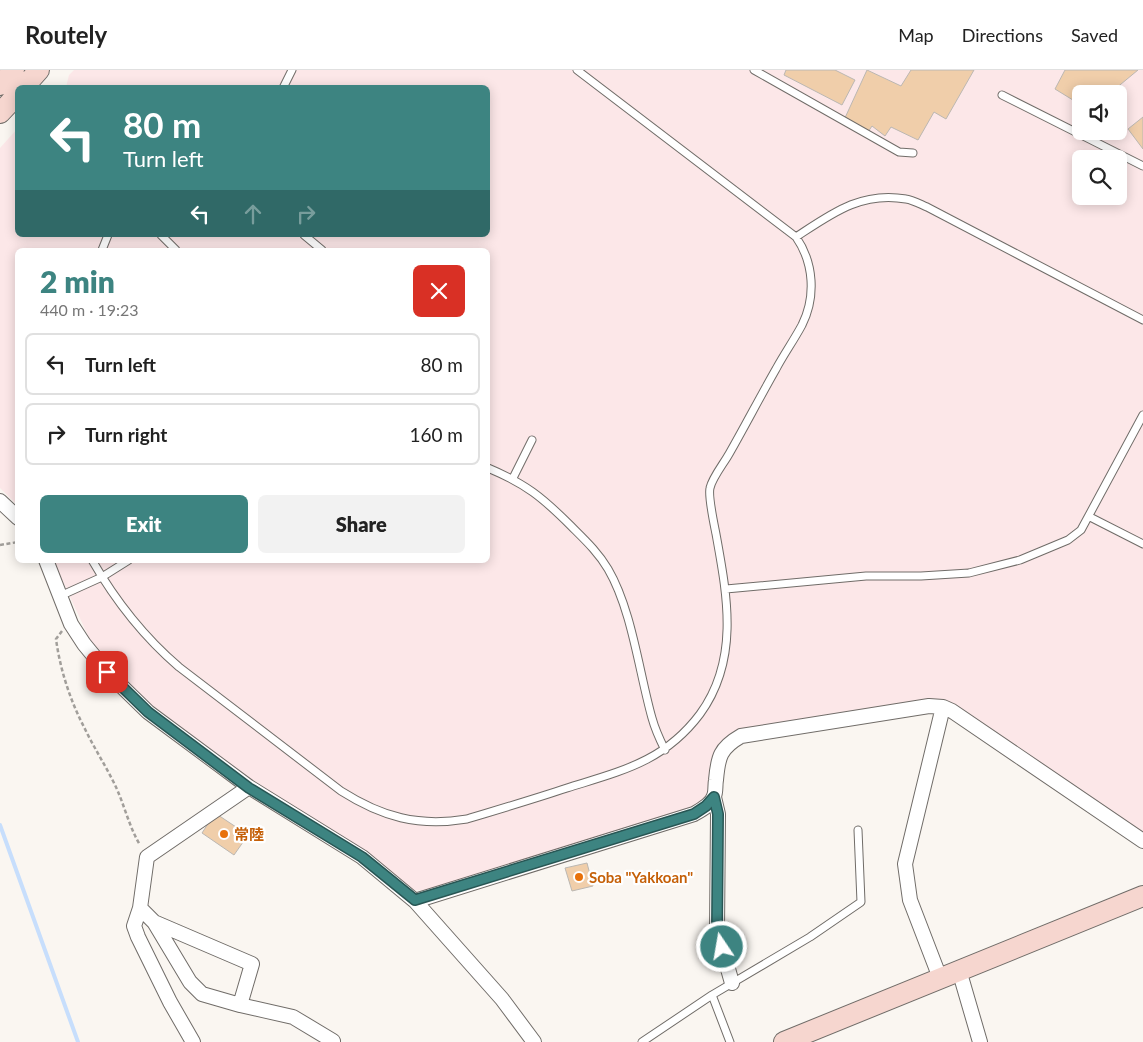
<!DOCTYPE html>
<html lang="en">
<head>
<meta charset="utf-8">
<style>
  :root { --surface:#fff; --page:#f2f2f2; --text:#222; --muted:#767676; --line:#e0e0e0; --accent:#3d8481 }
  body { margin:0; font-family:Lato,"Noto Sans JP",sans-serif; background:var(--page); color:var(--text); height:100vh; display:flex; flex-direction:column; font-size:19px; white-space:nowrap }
  * { box-sizing:border-box; margin:0 }
  p { font-size:16px; color:var(--muted) }
  .icon { flex:none; width:28px; height:28px; fill:none; stroke:currentColor; stroke-width:2; stroke-linecap:round; stroke-linejoin:round }
  .map { position:relative; flex:1; overflow:hidden }
  .details { position:absolute; left:15px; top:178px; width:475px; height:315px; display:flex; flex-direction:column; background:var(--surface); border-radius:8px; box-shadow:0 2px 12px #0003 }
  .details>* { flex:none }
  .guide { position:absolute; left:15px; top:15px; width:475px; height:152px; border-radius:8px; box-shadow:0 2px 12px #0003; background:#3d8481; color:#fff; overflow:hidden }
  .fabs { position:absolute; left:1072px; top:15px; display:grid; gap:10px }
  .fabs a { display:grid; place-items:center; width:55px; height:55px; border-radius:8px; background:var(--surface); box-shadow:0 2px 12px #0003; font-size:25px }
  .pin { position:absolute; display:grid; place-items:center; width:42px; height:42px; color:#fff; margin:-21px; border-radius:10px; box-shadow:0 2px 8px #0006 }
  .me { position:absolute; width:55px; margin:-28px; rotate:348deg; stroke-linejoin:round; filter:drop-shadow(0 0 4px #0008) }
  .turn { display:flex; align-items:center; gap:18px; height:105px; padding:0 25px; font-size:22px }
  .turn .icon { width:65px; height:65px; stroke-width:2.5 }
  .turn b { display:block; font-size:35px; line-height:42px }
  .lanes { display:flex; align-items:center; height:48px; padding:0 25px; background:#0003; justify-content:center; gap:25px; direction:ltr }
  .lanes .off { opacity:.35 }
  .round { display:grid; place-items:center; flex:none; width:52px; height:52px; border-radius:8px; background:var(--page) }
  .overview { display:flex; align-items:center; justify-content:space-between; height:85px; padding:0 25px }
  h1 { font-size:30px; font-weight:800; line-height:38px; color:var(--accent) }
  .primary-button { display:flex; gap:10px; margin-top:auto; padding:10px 25px }
  .primary-button a { flex:1; height:58px; border-radius:8px; background:var(--accent); color:#fff; font-size:20px; font-weight:800; line-height:58px; text-align:center }
  .primary-button a+a { background:var(--page); color:var(--text) }
  ul { padding:0; list-style:none }
  li { display:flex; align-items:center; gap:15px; height:62px; margin:0 10px 8px; padding:0 15px; border:2px solid var(--line); border-radius:8px }
  li div { flex:1 }
  li b { display:block; font-size:19px }
  li em { font-style:normal }
  header { display:flex; align-items:center; gap:30px; box-sizing:border-box; height:70px; padding:0 25px; background:var(--surface); border-bottom:1px solid var(--line) }
  header strong { font-size:24px }
  nav { display:flex; gap:28px; margin-inline-start:auto; font-size:18px }
  .map>svg:first-child { display:block }
  .commercial { fill:#fce7e8; fill-rule:evenodd }
  .lines { fill:none; stroke-linecap:round; stroke-linejoin:round }
  .stream { stroke:#c7defc; stroke-width:4 }
  .building { fill:#f0ceaa; stroke:#bbb7b2 }
  .lane-casing { stroke:#706c68; stroke-width:9 }
  .street-casing { stroke:#706c68; stroke-width:16 }
  .secondary-casing { stroke:#706c68; stroke-width:22 }
  .path { stroke:#a19e9a; stroke-width:2.5; stroke-dasharray:4 2.5; stroke-linecap:butt }
  .lane { stroke:#fff; stroke-width:7 }
  .street { stroke:#fff; stroke-width:14 }
  .secondary { stroke:#f6d6cf; stroke-width:20 }
  .route-casing { stroke:#285654; stroke-width:12 }
  .route { stroke:#3d8481; stroke-width:9 }
  .food-dot { fill:#e8710a; stroke:#fff; stroke-width:2 }
  .labels { text-anchor:middle; dominant-baseline:central; stroke-width:4.5; stroke-linejoin:round; paint-order:stroke }
  .food-label { font-size:15px; font-weight:bold; fill:#c56008; stroke:#fff; text-anchor:start }
</style>
</head>
<body>
<header>
<strong>Routely</strong>
<nav><a>Map</a><a>Directions</a><a>Saved</a></nav>
</header>
<div class="map">
<svg width="1143" height="972" viewBox="0 0 1143 972">
  <rect width="100%" height="100%" fill="#faf6f1"/>
  <!-- commercial -->
  <path class="commercial" d="M 74,0 L 1143,0 L 1143,767 L 949,632 L 939,629 L 731,663 L 721,672 L 715,679 L 708,723 L 703,733 L 693,741 L 435,820 L 411,820 L 246,707 L 151,634 L 112,596 L 90,570 L 53,490 L 488,490 L 488,180 L 18,180 L 17,435 L 0,418 L 0,78 L 17,59 L 18,165 L 488,165 L 488,18 L 66,17 L 69,5 ZM 1081,24 L 1119,24 L 1119,61 L 1081,61 ZM 1081,89 L 1119,89 L 1119,126 L 1081,126 Z"/>
  <g class="lines">
    <!-- stream -->
    <path class="stream" d="M 0,755 L 78,972"/>
  </g>
  <!-- building -->
  <path class="building" d="M 786,0 L 835,0 L 855,10 L 842,35 L 784,5 Z
    M 867,0 L 901,16 L 911,0 L 974,0 L 946,49 L 934,42 L 918,70 L 891,57 L 885,66 L 872,56 L 868,62 L 844,50 Z
    M 1065,0 L 1138,0 L 1109,24 L 1081,24 L 1081,35 L 1055,19 Z
    M 1143,47 L 1143,79 L 1128,59 Z
    M 215,743 L 248,765 L 234,785 L 202,763 Z
    M 587,793 L 593,816 L 572,821 L 565,798 Z"/>
  <g class="lines">
    <defs>
      <path id="lane" d="M 754,0 L 899,82 L 913,83
        M 283,18 L 292,0
        M 1002,25 L 1143,96
        M 161,165 L 176,180
        M 304,165 L 322,180
        M 796,167 C 831,144 861,121 906,129 C 913,130 920,134 927,137 L 1143,250
        M 102,180 L 108,165
        M 488,398 C 526,414 542,427 571,456 C 585,470 598,482 608,499 C 632,540 639,602 652,648 C 655,659 660,670 665,680
        M 513,408 L 532,370
        M 1090,447 L 1143,474
        M 92,490 C 115,530 144,567 179,597 L 341,721 C 382,747 418,757 467,749 C 500,739 534,729 567,718 C 621,701 664,692 700,644 C 740,589 727,525 716,464 C 714,454 708,426 710,418 C 712,408 724,393 729,384 C 745,356 760,327 776,299 C 784,284 794,270 802,255 C 816,227 814,193 796,167 L 577,0
        M 726,519 L 866,506 L 921,506 L 969,503 L 1020,490 L 1068,470 L 1081,460 L 1143,345
        M 60,526 L 102,507 L 129,490
        M 712,925 L 730,972
        M 642,972 L 712,925 L 810,867 L 861,832 L 858,760"/>
      <path id="street" d="M 0,431 L 18,448
        M 46,490 L 71,554 L 84,574 L 107,602 L 148,642 L 249,717 L 362,787 L 415,831 L 502,929 L 534,972
        M 714,727 L 718,744 L 717,860 L 732,913
        M 415,831 L 694,744 C 701,740 712,734 714,726 C 716,722 715,715 716,710 C 718,687 720,678 741,666 L 929,636 L 943,637 L 952,641 L 1143,771
        M 140,838 L 154,852 L 190,912 L 202,924 L 240,935 L 293,947 L 333,971
        M 154,852 L 252,894 L 240,935
        M 959,900 L 980,972
        M 940,908 L 910,830 L 905,794 L 943,637
        M 193,972 L 170,932 L 138,867 L 134,856 L 140,838 L 147,787 L 249,717"/>
      <path id="secondary" d="M 0,15 L 14,0
        M 23,18 L 39,0
        M 0,43 L 18,24
        M 784,972 L 1143,826"/>
    </defs>
    <!-- lane casing -->
    <use href="#lane" class="lane-casing"/>
    <!-- street casing -->
    <use href="#street" class="street-casing"/>
    <!-- secondary casing -->
    <use href="#secondary" class="secondary-casing"/>
    <!-- path -->
    <path class="path" d="M 0,475 L 18,472
      M 62,561 L 56,569 C 60,599 70,630 84,657 C 93,676 104,693 113,711 C 124,732 128,755 140,775"/>
    <!-- lane -->
    <use href="#lane" class="lane"/>
    <!-- street -->
    <use href="#street" class="street"/>
    <!-- secondary -->
    <use href="#secondary" class="secondary"/>
  </g>
  <g class="lines">
    <defs>
      <path id="route" d="M 107,602 L 148,642 L 249,718 L 362,787 L 415,830 L 694,744 L 706,736 L 714,727 L 718,744 L 717,860 L 722,877"/>
    </defs>
    <!-- route casing -->
    <use href="#route" class="route-casing"/>
    <!-- route -->
    <use href="#route" class="route"/>
  </g>
  <!-- markers -->
  <g class="food-dot">
    <circle cx="224" cy="764" r="5"/>
    <circle cx="579" cy="807" r="5"/>
  </g>
  <g class="labels">
    <!-- food labels -->
    <g class="food-label">
      <text x="234" y="764">常陸</text>
      <text x="589" y="807">Soba "Yakkoan"</text>
    </g>
  </g>
</svg>
<div class="fabs">
<a><svg class="icon" aria-label="sound" viewBox="0 0 24 24"><path d="M4 9h4l5-4v14l-5-4H4zM17 9q2 3 0 6"/></svg></a>
<a><svg class="icon" aria-label="search" viewBox="0 0 24 24"><circle cx="10" cy="10" r="6"/><path d="M15 15l6 6"/></svg></a>
</div>
<div class="pin" style="left:107px;top:602px;background:#d93025"><svg class="icon" aria-label="arrive" viewBox="0 0 24 24"><path d="M6 21V4h12l-3 4 3 4H6"/></svg></div>
<svg class="me" style="left:722px;top:877px" viewBox="-20 -20 40 40"><circle r="17" fill="#3d8481" stroke="#fff" stroke-width="3"/><path d="M0-11L8 9 0 5-8 9z" fill="#fff"/></svg>
<div class="guide">
<div class="turn"><svg class="icon" aria-label="left" viewBox="0 0 24 24"><path d="M17 20v-9H6M10 6l-5 5 5 5"/></svg><div><b>80 m</b>Turn left</div></div>
<div class="lanes"><svg class="icon" aria-label="left" viewBox="0 0 24 24"><path d="M17 20v-9H6M10 6l-5 5 5 5"/></svg><svg class="icon off" aria-label="ahead" viewBox="0 0 24 24"><path d="M12 20V5M6 11l6-6 6 6"/></svg><svg class="icon off" aria-label="right" viewBox="0 0 24 24"><path d="M7 20v-9h11M14 6l5 5-5 5"/></svg></div>
</div>
<section class="details">
<div class="overview"><div><h1>2 min</h1><p>440 m · 19:23</p></div><a class="round" style="background:#d93025;color:#fff"><svg class="icon" aria-label="close" viewBox="0 0 24 24"><path d="M6 6l12 12M18 6L6 18"/></svg></a></div>
<ul>
<li><svg class="icon" aria-label="left" viewBox="0 0 24 24"><path d="M17 20v-9H6M10 6l-5 5 5 5"/></svg><div><b>Turn left</b></div><em>80 m</em></li>
<li><svg class="icon" aria-label="right" viewBox="0 0 24 24"><path d="M7 20v-9h11M14 6l5 5-5 5"/></svg><div><b>Turn right</b></div><em>160 m</em></li>
</ul>
<div class="primary-button"><a>Exit</a><a>Share</a></div>
</section>
</div>
</body>
</html>
